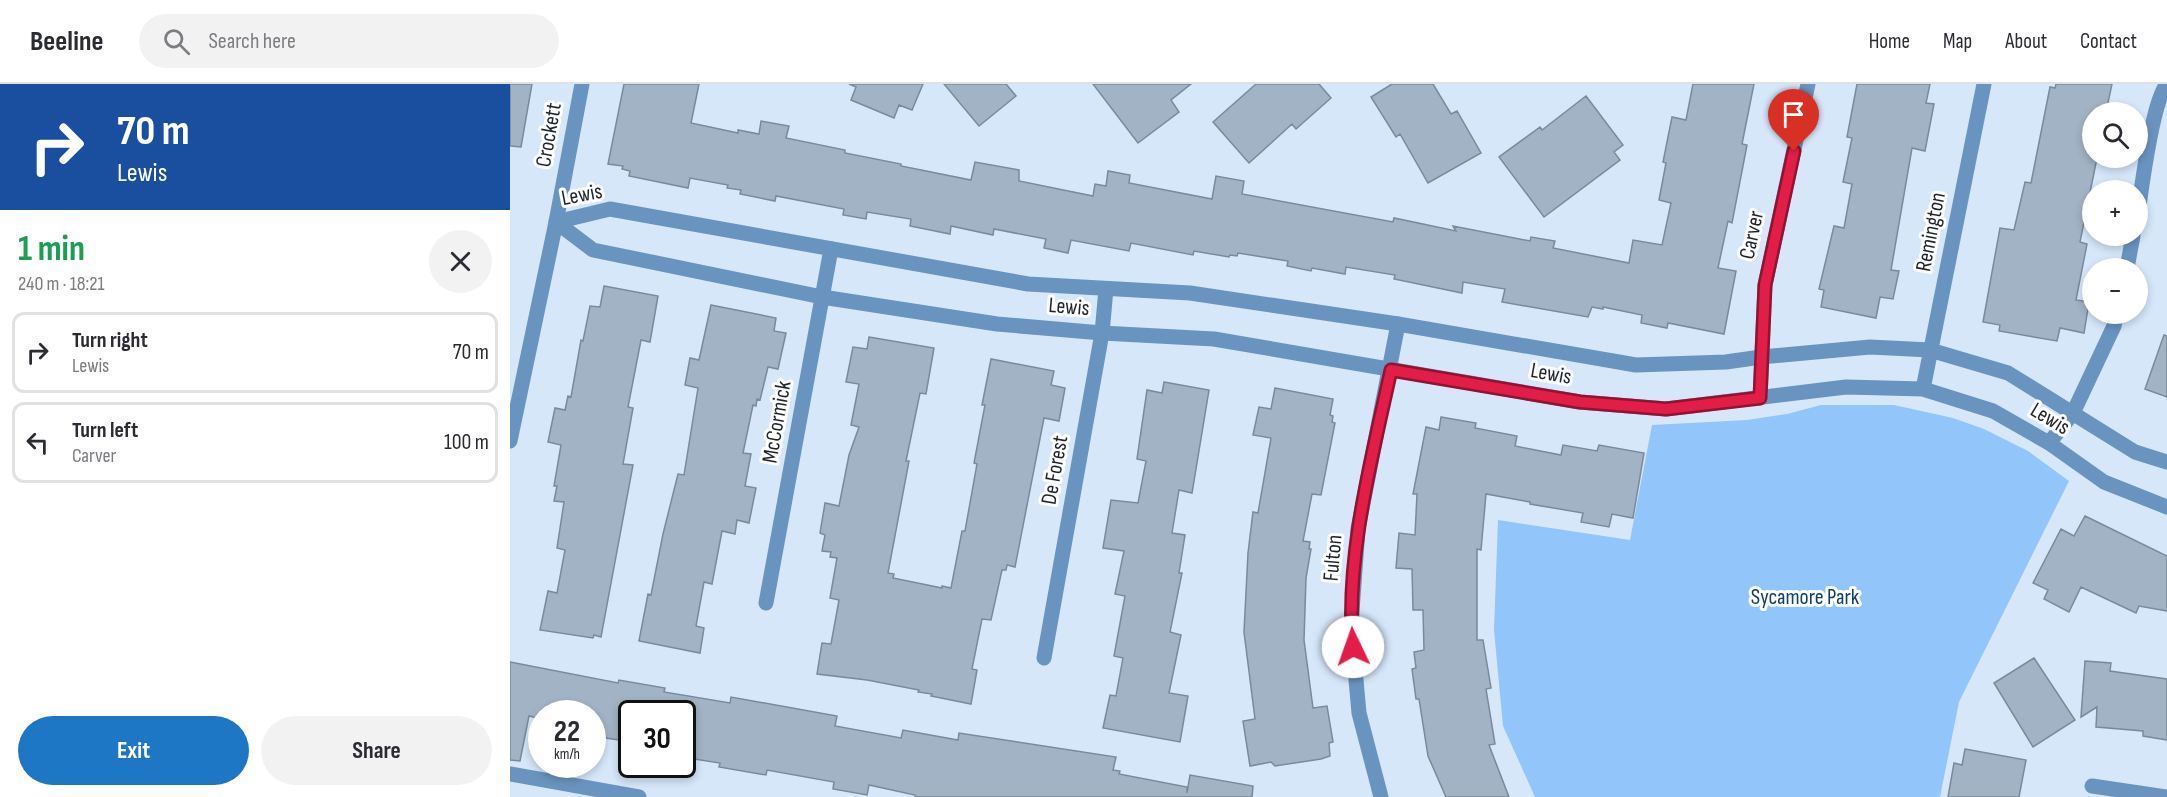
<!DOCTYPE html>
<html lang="en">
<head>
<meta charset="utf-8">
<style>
  :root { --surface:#fff; --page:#f2f2f3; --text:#2b2b33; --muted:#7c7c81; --line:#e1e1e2; --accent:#1e77c4 }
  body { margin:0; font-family:"Sofia Sans Condensed",sans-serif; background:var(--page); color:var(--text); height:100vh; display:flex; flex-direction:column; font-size:22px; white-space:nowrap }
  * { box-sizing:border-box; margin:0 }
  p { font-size:20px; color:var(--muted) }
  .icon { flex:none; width:33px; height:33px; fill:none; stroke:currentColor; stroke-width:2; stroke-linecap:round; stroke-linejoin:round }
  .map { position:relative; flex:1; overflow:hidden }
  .details { display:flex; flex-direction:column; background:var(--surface); width:510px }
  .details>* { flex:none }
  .banner { background:#1a4fa0; color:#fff; overflow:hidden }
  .buttons { position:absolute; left:1572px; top:18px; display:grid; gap:12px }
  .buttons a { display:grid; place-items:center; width:66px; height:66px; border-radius:50%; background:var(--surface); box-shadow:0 3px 9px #0003; font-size:30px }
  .speed { position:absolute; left:18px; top:616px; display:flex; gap:12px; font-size:30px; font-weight:700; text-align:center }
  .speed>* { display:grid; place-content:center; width:78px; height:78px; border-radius:50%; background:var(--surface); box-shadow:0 3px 9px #0003; line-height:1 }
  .speed small { font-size:15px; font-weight:400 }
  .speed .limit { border:3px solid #111; border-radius:9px; background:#fff; color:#111 }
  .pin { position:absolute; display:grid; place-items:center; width:51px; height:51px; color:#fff; margin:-62px -26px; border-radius:50% 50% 50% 0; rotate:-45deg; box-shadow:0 0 6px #0007 }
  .pin .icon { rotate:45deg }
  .me { position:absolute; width:66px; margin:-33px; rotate:357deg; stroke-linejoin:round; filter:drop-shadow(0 0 4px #0008) }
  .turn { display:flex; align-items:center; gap:21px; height:126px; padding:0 18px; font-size:27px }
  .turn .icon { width:78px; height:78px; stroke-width:2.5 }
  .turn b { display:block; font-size:42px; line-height:51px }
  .round { display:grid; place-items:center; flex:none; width:63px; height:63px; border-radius:32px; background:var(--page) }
  .headline { display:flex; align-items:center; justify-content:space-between; height:102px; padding:0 18px }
  h1 { font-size:36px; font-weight:700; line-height:45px; color:#1e9e55 }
  .primary-button { display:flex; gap:12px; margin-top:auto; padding:12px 18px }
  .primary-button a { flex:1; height:69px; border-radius:36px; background:var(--accent); color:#fff; font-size:24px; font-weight:700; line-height:69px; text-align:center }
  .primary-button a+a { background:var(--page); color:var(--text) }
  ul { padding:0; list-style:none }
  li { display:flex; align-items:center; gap:18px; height:81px; margin:0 12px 9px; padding:0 6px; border:3px solid var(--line); border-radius:12px }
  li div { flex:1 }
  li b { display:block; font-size:22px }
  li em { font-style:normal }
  header { display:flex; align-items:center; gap:36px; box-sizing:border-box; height:84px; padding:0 30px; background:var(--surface); border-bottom:2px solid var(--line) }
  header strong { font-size:28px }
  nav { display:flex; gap:33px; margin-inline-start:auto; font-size:21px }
  .search { width:420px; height:54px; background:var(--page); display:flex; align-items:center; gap:15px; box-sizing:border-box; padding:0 21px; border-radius:33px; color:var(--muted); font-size:22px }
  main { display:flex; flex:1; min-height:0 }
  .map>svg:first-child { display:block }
  .green { fill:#92c5fa }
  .building { fill:#a2b3c5; stroke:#798a9b; stroke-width:1.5 }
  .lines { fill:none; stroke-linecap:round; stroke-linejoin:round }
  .minor { stroke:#6a94c0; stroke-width:15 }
  .tertiary { stroke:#6a94c0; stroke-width:15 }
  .route-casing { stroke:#92132f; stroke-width:15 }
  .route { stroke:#e11d48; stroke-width:10 }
  .labels { text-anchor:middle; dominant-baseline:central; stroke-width:6; stroke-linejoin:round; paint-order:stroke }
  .street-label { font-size:22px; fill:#1d242b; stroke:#fff }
  .park-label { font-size:22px; fill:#103f6a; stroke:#fff }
</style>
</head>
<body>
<header>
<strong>Beeline</strong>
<div class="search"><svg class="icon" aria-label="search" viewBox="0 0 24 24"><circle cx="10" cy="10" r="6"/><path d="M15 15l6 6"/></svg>Search here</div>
<nav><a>Home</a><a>Map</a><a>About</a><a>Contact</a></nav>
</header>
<main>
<section class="details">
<div class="banner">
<div class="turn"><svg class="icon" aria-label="right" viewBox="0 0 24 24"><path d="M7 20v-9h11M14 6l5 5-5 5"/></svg><div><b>70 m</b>Lewis</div></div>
</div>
<div class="headline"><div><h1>1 min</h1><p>240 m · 18:21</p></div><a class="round"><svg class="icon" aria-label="close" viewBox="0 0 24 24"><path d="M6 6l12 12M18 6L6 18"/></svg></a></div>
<ul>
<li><svg class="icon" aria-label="right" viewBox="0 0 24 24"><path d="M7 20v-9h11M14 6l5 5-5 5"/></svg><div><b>Turn right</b><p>Lewis</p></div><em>70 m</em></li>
<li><svg class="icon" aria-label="left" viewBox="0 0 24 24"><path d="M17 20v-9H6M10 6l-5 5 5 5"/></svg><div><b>Turn left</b><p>Carver</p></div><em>100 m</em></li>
</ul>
<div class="primary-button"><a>Exit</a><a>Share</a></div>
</section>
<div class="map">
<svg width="1657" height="713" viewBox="0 0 1657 713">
  <rect width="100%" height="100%" fill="#d6e7fa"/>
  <!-- green -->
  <path class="green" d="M 1311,321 L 1384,321 L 1443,334 L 1474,345 L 1518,367 L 1559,397 L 1449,618 L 1430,713 L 1025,713 L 993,642 L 984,546 L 988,436 L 1120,456 L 1142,341 L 1237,336 L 1277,330 Z"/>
  <!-- building -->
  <path class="building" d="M 0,0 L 22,0 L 11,63 L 0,62 Z
    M 114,0 L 189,0 L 181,39 L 228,49 L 228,46 L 249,50 L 251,37 L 279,42 L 276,54 L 335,66 L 335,69 L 391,80 L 391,82 L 461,96 L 465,78 L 509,86 L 509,97 L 583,112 L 585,100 L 596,102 L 598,87 L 620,91 L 619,99 L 702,115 L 706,92 L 734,97 L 732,110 L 883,138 L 884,134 L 946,147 L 943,142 L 1020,157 L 1021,153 L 1045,157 L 1043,164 L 1119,179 L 1123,156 L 1152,161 L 1161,119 L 1149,116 L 1156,79 L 1153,78 L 1162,33 L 1176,36 L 1183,0 L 1244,0 L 1232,60 L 1237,61 L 1222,139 L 1218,137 L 1208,184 L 1226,187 L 1214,250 L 1158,239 L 1157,244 L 1131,239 L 1132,231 L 1093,223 L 1093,225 L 1082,223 L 1078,233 L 992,218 L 995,205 L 953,198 L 952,209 L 884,195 L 885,191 L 836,183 L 835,190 L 802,184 L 801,187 L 777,182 L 778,177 L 728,169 L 727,172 L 720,171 L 719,173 L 684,167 L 683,171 L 621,159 L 619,167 L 561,156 L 558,169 L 534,164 L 536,155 L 484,145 L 483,151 L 441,142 L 440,150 L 400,142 L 401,135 L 357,128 L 356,135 L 333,131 L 334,125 L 266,112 L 265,117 L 230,110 L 231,106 L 217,104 L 218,101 L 180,94 L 178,104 L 119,92 L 120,87 L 112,85 L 113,82 L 98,80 Z
    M 339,0 L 413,0 L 402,26 L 389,21 L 384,34 L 341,16 L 346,3 Z
    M 434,0 L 496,0 L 506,12 L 469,42 Z
    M 583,0 L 681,0 L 661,16 L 669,28 L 628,59 Z
    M 746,0 L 809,0 L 821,14 L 786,45 L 782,40 L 739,79 L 703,38 Z
    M 882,0 L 923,0 L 941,30 L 947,27 L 971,69 L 918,99 L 890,50 L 886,53 L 861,13 Z
    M 1347,0 L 1420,0 L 1416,19 L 1424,20 L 1415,67 L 1402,64 L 1381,186 L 1389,187 L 1383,215 L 1370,213 L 1366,234 L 1311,223 L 1314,206 L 1309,205 L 1324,142 L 1334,144 L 1342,100 L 1333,98 L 1342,54 L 1337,53 Z
    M 1546,0 L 1602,0 L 1596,28 L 1582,28 L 1582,74 L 1587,74 L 1570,158 L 1577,160 L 1566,216 L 1579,218 L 1574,249 L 1550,244 L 1547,257 L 1489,247 L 1490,241 L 1473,238 L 1490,144 L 1504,146 L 1515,98 L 1521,99 L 1540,3 L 1545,4 Z
    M 1076,12 L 1113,61 L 1104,68 L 1110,76 L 1034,133 L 989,73 L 1030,43 L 1032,46 Z
    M 94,202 L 148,212 L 140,258 L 131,256 L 118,323 L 123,324 L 113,380 L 123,381 L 91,553 L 84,551 L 83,554 L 30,546 L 38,507 L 47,509 L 55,466 L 47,464 L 54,418 L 44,417 L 47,402 L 44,402 L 51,361 L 38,358 L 45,324 L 55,326 L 58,312 L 61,313 L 71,256 L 73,257 L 80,222 L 90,223 Z
    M 201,221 L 266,234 L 264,247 L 276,249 L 268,285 L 258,283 L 250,316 L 247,315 L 246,322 L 243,321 L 233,369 L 241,370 L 235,402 L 246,404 L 239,439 L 227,436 L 225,450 L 212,447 L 202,500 L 194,498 L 186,542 L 194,544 L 190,569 L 129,557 L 138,510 L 141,511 L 153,450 L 168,390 L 174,391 L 188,304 L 175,301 L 180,274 L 189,276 Z
    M 1654,251 L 1657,252 L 1657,313 L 1635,305 Z
    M 359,253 L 424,264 L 416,310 L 410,309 L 396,377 L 399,377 L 378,489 L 384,490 L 383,494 L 432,504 L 432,502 L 441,504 L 452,447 L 455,447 L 467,380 L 464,379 L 475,321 L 472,321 L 481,275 L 544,287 L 541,301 L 555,304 L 549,337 L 534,334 L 505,483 L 497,481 L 496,486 L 492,486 L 481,536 L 472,535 L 462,585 L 467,586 L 461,620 L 421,612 L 422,610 L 408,608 L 409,606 L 357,596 L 307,590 L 312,559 L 321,560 L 329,516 L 320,514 L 327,474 L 320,473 L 321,468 L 312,467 L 315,451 L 310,449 L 315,419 L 329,422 L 339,371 L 349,343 L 341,341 L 349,300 L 336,298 L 343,263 L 357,265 Z
    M 654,298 L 699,306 L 682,409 L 669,406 L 662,449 L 675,451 L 669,489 L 672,489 L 660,548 L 671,551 L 659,609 L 678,612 L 670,658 L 593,644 L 600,611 L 606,612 L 613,574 L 604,572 L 615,512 L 605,510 L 614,467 L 593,464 L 601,416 L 628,419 L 636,377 L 627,375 L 637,306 L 652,309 Z
    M 765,304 L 823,315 L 820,331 L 823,332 L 822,338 L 825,339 L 811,411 L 802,410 L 793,457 L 800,458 L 799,465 L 801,465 L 796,494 L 794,556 L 803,624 L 817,622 L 823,658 L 819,659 L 820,672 L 811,675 L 765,682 L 761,678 L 740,682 L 733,637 L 745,635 L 734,548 L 738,469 L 743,428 L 748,429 L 761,354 L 743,351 L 749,323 L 761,325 Z
    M 931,333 L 966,339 L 965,344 L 1007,352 L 1005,362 L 1051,371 L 1053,361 L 1087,367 L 1089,361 L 1134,369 L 1123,434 L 1102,430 L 1099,443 L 1071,438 L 1073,429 L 1020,420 L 1020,418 L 976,410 L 971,466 L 967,465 L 967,556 L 973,556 L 981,604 L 976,605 L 985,660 L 979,661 L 999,713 L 936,713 L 918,672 L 909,615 L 906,615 L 902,585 L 906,584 L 904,568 L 914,566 L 913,526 L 903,526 L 902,485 L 886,484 L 889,449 L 905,451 L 907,410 L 903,410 L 916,343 L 929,346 Z
    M 1575,432 L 1657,472 L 1657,527 L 1629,522 L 1626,529 L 1571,503 L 1559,528 L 1534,515 L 1538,506 L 1523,499 L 1551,445 L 1564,452 Z
    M 1524,574 L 1565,636 L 1523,663 L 1484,599 Z
    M 1575,577 L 1601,579 L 1600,587 L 1657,595 L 1657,656 L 1633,652 L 1633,647 L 1586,643 L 1587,623 L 1571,633 Z
    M 0,578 L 108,599 L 109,596 L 155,604 L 154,608 L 220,619 L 221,613 L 327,632 L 325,642 L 391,654 L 393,646 L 448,656 L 449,649 L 606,673 L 603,686 L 610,687 L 609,690 L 677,703 L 677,709 L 680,691 L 743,702 L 742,713 L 405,713 L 405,711 L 359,701 L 357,711 L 323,705 L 324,698 L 257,686 L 256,691 L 209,683 L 210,679 L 172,673 L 172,630 L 122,630 L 122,658 L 82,652 L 82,630 L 32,630 L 32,635 L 19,632 L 10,677 L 0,676 Z
    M 1455,665 L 1516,676 L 1509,713 L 1438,713 L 1444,679 L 1452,681 Z"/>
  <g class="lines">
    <!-- minor -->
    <path class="minor" d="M 1628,129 C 1632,102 1642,18 1657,0
      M 1617,184 L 1623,152
      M 1250,314 L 1255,201 L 1298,0
      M 0,357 L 46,138 L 72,0
      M 1539,359 L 1563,329 L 1604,242 L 1607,230
      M 256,519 L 321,165
      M 534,574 L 592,249 L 596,205
      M 0,690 L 129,713
      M 1582,702 L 1657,713
      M 871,713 L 849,629 L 841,541 L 848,445 L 888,240"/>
    <!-- tertiary -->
    <path class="tertiary" d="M 46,138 L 83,166 L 312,213 L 487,240 L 592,249 L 704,255 L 1070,318 L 1156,325 L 1336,303 L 1413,305 L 1483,327 L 1539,359 L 1594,398 L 1657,423
      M 46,138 L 100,125 L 518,200 L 680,209 L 888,240 L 1126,281 L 1216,278 L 1251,273 L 1360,263 L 1420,266 L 1498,289 L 1625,368 L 1657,378
      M 1413,305 L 1474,0"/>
  </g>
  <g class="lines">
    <defs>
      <path id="route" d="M 843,563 C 835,474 862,373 881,286 L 1070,318 L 1156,325 L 1250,314 L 1255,201 L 1284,67"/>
    </defs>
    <!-- route casing -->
    <use href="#route" class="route-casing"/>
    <!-- route -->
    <use href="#route" class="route"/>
  </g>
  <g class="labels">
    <!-- street labels -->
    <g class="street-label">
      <text transform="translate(39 51) rotate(-80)">Crockett</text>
      <text transform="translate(72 111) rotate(-11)">Lewis</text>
      <text transform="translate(1421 148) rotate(-79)">Remington</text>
      <text transform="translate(1242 151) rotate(-78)">Carver</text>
      <text transform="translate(559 223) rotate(5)">Lewis</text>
      <text transform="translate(1041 290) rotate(10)">Lewis</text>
      <text transform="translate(1540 335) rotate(31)">Lewis</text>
      <text transform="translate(267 338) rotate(-80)">McCormick</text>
      <text transform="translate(545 386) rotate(-80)">De Forest</text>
      <text transform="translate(823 474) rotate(-85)">Fulton</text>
    </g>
    <!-- park labels -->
    <g class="park-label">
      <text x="1295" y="513">Sycamore Park</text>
    </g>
  </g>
</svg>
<div class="buttons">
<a><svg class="icon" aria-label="search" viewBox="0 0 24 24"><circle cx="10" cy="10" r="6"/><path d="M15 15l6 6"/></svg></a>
<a>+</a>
<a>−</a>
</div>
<div class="speed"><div>22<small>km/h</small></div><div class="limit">30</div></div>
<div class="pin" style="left:1284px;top:67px;background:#d93025"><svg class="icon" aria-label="arrive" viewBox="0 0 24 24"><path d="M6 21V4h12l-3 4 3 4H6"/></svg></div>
<svg class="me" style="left:843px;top:563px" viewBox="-20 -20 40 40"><circle r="19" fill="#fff"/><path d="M0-13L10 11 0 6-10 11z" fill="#e11d48"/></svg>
</div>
</main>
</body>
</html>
